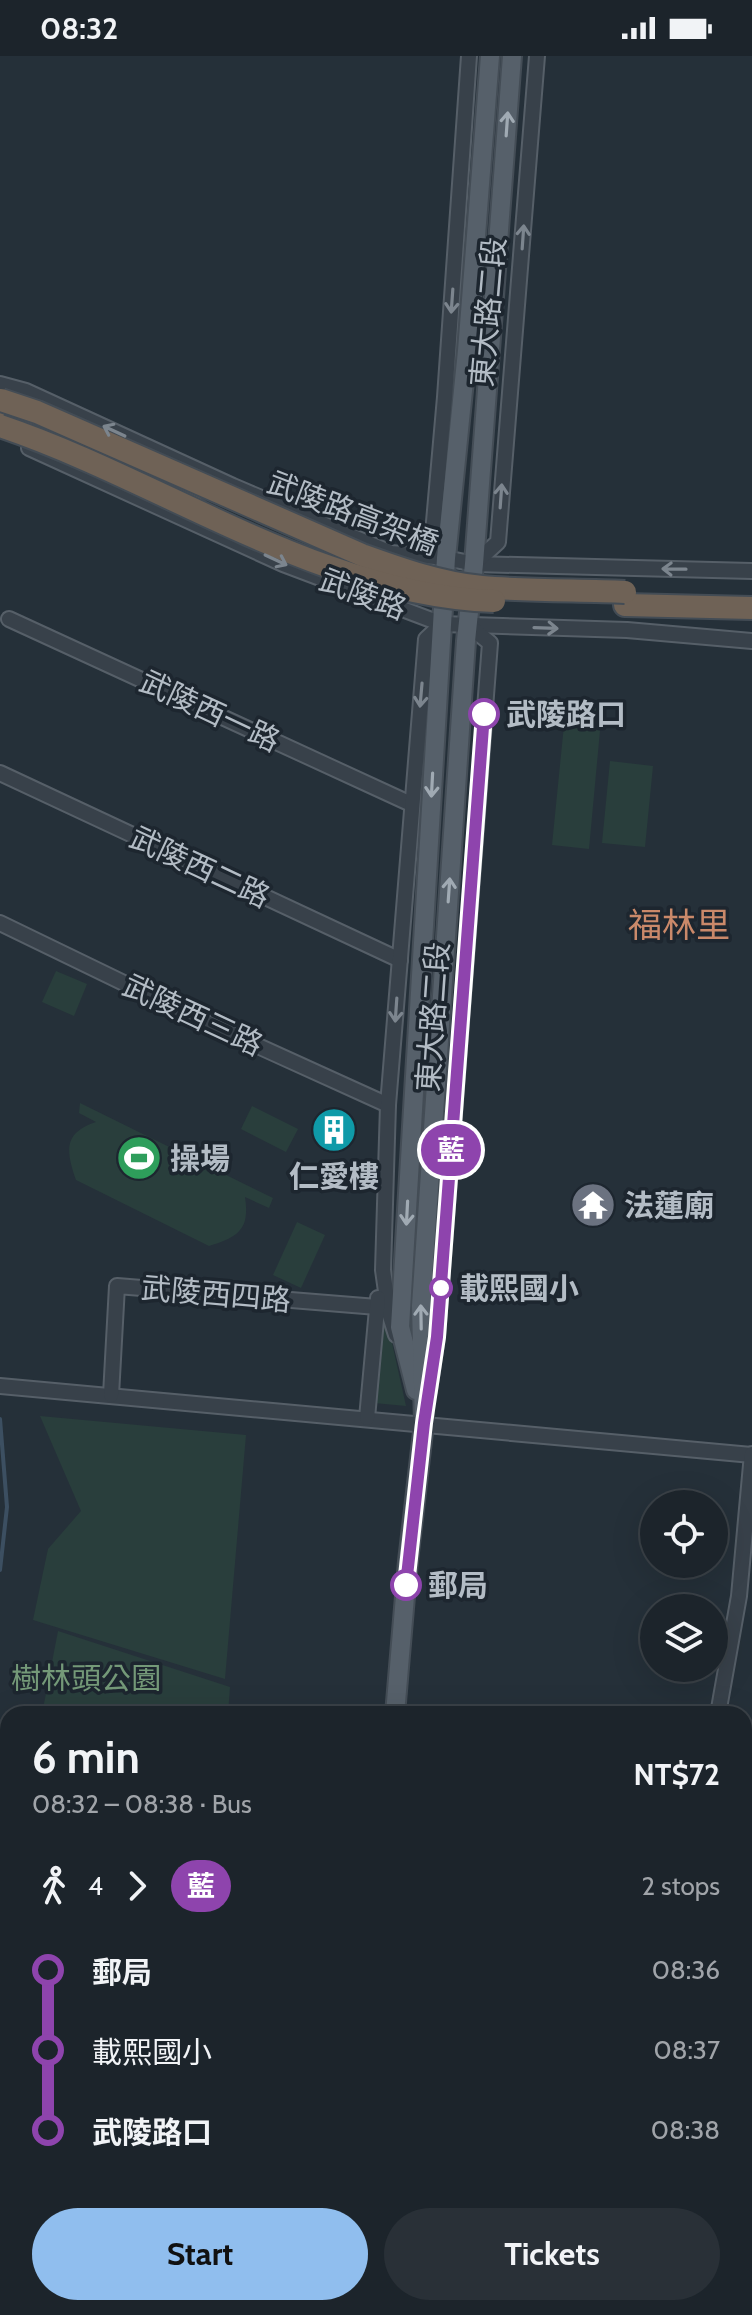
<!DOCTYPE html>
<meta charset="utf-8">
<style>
body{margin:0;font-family:Cabin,"Noto Sans TC",sans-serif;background:#293037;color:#f1f3f6;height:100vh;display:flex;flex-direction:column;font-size:30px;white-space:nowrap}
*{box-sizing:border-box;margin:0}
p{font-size:26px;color:#a0a4a9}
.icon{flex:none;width:44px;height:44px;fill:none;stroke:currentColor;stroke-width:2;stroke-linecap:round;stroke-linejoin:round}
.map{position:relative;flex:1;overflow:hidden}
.panel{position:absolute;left:0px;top:1650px;width:752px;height:610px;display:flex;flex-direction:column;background:#1c242b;border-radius:24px 24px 0 0;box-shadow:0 8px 32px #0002,0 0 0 2px #3a4147}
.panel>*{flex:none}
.badge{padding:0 16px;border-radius:26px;font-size:28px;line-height:52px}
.tools{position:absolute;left:640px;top:1434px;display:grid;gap:16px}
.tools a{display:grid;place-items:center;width:88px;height:88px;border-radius:50%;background:#1c242b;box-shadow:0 8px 32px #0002,0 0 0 2px #3a4147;font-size:40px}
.map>.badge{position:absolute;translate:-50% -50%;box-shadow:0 0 0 4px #fff}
.legs{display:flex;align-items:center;gap:12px;height:88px;padding:0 32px;font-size:26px}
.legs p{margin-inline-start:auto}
.head{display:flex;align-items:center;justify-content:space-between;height:136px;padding:0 32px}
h1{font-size:44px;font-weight:800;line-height:60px}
.button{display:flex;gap:16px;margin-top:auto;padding:16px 32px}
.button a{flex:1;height:92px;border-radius:48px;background:#90beee;color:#111;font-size:32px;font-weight:800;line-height:92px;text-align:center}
.button a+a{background:#293037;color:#f1f3f6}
ul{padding:0 32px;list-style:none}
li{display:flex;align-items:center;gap:28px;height:80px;font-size:30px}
li i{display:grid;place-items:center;width:12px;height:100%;margin:0 10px;background:currentColor}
li i::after{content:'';width:20px;height:20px;margin:-10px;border:6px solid;border-radius:50%;background:#1c242b}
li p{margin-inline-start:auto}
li:first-child i{background:linear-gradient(#0000 50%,currentColor 0)}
li:last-child i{background:linear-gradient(currentColor 50%,#0000 0)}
.status{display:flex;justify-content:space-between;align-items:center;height:56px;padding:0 40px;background:#1c242b;direction:ltr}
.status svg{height:22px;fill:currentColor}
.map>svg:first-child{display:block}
.green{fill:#293e3c}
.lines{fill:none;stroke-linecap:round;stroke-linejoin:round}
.stream{stroke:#3c4f61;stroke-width:4}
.minor-casing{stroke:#565f68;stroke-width:18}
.major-casing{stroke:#444d56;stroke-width:22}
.highway-casing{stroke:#434c55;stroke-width:26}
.minor{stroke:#38414a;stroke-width:14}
.major{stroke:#56606a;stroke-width:18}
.highway{stroke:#6f6256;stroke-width:22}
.highway-bridge-casing{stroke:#434c55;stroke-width:26;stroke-linecap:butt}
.highway-bridge{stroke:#6f6256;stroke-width:22}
.oneway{stroke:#a0aab3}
.oneway2{stroke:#7c858e}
.line-1-casing{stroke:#fff;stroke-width:18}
.line-1{stroke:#8e44ad;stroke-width:12}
.stop-1-dot{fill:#fff;stroke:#8e44ad;stroke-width:4}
.labels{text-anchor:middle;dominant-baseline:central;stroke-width:7;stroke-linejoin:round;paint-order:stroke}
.street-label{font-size:30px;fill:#b3bcc5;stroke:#1d262f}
.stop-label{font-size:30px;font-weight:bold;fill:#b3bcc5;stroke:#1d262f;text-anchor:start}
.poi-label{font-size:30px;font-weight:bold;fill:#b3bcc5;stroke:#1d262f;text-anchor:start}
.park-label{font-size:30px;fill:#749978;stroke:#1d262f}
.quarter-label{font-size:34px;fill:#ca896a;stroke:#1d262f}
</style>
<div class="status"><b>08:32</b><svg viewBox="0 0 49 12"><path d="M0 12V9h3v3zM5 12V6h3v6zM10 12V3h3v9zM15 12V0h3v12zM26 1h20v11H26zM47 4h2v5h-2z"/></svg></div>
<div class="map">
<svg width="752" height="2259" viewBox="0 0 752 2259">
<rect width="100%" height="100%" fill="#253039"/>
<!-- green -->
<g class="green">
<polygon points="573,649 602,653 589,793 552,789 564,669"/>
<polygon points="610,705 653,710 645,791 602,787"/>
<polygon points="56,915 87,928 74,960 42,946"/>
<path d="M80 1047 273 1142 269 1152 245 1141C250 1174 238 1181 209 1190L76 1124C66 1095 63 1077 96 1066L79 1057Z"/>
<polygon points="252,1050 298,1073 286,1096 241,1073"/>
<polygon points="297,1166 325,1179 301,1232 273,1219"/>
<polygon points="384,1251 406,1350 374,1347"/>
<polygon points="40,1360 246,1379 225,1623 33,1564 48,1493 81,1455"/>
<polygon points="58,1575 230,1631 228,1658 42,1658"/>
<polygon points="8,1824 8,2004 1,2003 0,1997 0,1825"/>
<polygon points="8,2014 8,2138 0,2137 0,2052"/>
</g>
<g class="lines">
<!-- stream -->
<polyline class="stream" points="0,1363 7,1451 0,1514"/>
<!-- minor casing -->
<g class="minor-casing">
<g id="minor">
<polyline points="0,328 26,335 233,430 391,497 446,502 474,508 752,515"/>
<polyline points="29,392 283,508 442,568 627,574 752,585"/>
<polyline points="446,502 433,477 445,341 469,0"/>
<polyline points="474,508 498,486 537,0"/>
<polyline points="9,563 411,748"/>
<polyline points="0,717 400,904"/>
<polyline points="0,867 194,961 388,1049"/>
<polyline points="396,1279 389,1257 383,1214 388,1049 426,583 442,568"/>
<polyline points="0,1330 752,1399"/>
<polyline points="429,1335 437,1281 490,587 468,569"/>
<polyline points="111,1339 117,1230 377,1251"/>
<polyline points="367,1362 378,1242"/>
<polyline points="718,1658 739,1540 752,1398"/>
</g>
</g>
<!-- major casing -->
<g class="major-casing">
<g id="major">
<polyline points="416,1334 400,1271 446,502 467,295 490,0"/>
<polyline points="395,1658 408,1505 424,1367 421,1250 466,585 474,508 512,0"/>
<polyline points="343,2259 344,2252"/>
</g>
</g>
<!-- highway casing -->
<g class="highway-casing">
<g id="highway">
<polyline points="0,356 73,385 172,430 195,452"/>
<polyline points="625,549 752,552"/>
</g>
</g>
<!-- minor -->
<use href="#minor" class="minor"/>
<!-- major -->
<use href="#major" class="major"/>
<!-- highway -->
<use href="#highway" class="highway"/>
<!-- highway-bridge casing -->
<g class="highway-bridge-casing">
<g id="highway-bridge">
<path d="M1 344 37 356 362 499C401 513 440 527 482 531 529 535 578 534 625 536"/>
<path d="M0 370C161 424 321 540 494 545"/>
</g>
</g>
<!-- highway-bridge -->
<use href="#highway-bridge" class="highway-bridge"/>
</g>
<!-- one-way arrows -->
<defs><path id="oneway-shaft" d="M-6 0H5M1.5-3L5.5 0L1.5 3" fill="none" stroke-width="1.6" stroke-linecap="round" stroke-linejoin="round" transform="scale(2)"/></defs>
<g class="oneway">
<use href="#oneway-shaft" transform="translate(507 68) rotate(-86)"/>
<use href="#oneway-shaft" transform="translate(432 729) rotate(93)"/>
<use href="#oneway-shaft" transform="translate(449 834) rotate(-86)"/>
<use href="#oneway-shaft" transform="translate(407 1157) rotate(93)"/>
<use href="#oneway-shaft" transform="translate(421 1261) rotate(-91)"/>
</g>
<g class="oneway2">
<use href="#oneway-shaft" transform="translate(523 181) rotate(-86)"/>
<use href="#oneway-shaft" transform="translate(452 245) rotate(94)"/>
<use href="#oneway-shaft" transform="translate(114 375) rotate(-155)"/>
<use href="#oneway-shaft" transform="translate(501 440) rotate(-86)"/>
<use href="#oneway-shaft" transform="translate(276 504) rotate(25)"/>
<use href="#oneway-shaft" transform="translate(674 513) rotate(-179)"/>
<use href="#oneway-shaft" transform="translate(546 572) rotate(2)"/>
<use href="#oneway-shaft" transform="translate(421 639) rotate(95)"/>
<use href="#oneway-shaft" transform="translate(396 954) rotate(94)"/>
</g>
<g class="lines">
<!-- line-1 casing -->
<g class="line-1-casing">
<polyline id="line-1" points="406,1529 424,1367 437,1281 484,658"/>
</g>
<!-- line-1 -->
<use href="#line-1" class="line-1"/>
</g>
<!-- icons -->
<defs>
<g id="building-disc" transform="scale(2.3)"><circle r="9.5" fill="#0f9aa8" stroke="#1d262f"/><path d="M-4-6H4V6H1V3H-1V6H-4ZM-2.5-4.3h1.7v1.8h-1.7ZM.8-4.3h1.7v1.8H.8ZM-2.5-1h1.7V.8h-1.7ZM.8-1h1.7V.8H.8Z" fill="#fff"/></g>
<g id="stadium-disc" transform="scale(2.3)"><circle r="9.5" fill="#2e9e5b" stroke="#1d262f"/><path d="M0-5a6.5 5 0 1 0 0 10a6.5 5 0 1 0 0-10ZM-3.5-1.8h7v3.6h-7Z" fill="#fff"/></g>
<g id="temple-disc" transform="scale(2.3)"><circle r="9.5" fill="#6b7280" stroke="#1d262f"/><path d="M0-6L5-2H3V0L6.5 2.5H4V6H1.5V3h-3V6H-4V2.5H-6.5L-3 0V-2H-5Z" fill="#fff"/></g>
</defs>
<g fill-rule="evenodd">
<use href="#building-disc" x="334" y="1074"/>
<use href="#stadium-disc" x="139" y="1102"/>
<use href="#temple-disc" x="593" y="1149"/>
</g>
<!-- markers -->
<g class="stop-1-dot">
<circle cx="484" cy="658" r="14"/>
<circle cx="441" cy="1232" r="10"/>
<circle cx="406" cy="1529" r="14"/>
</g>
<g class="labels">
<!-- street labels -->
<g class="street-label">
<text transform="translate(488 256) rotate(-85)">東大路二段</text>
<text transform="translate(353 457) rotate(21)">武陵路高架橋</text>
<text transform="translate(363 538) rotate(21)">武陵路</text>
<text transform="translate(210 655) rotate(25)">武陵西一路</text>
<text transform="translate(200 811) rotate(25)">武陵西二路</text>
<text transform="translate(193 959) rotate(25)">武陵西三路</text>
<text transform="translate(433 961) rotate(-86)">東大路二段</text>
<text transform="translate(216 1238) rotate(5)">武陵西四路</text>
</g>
<!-- stop labels -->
<g class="stop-label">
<text x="506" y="658">武陵路口</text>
<text x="459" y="1232">載熙國小</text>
<text x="428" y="1529">郵局</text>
</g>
<!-- poi labels -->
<g class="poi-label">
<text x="170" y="1102">操場</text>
<text x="334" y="1120" text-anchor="middle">仁愛樓</text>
<text x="624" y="1149">法蓮廟</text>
</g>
<!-- park labels -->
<g class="park-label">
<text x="86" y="1622">樹林頭公園</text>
</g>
<!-- quarter labels -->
<g class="quarter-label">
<text x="679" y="869">福林里</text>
</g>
</g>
</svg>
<div class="tools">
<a><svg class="icon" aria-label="locate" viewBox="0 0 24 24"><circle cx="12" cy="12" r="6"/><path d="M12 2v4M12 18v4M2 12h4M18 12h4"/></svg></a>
<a><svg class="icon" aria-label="layers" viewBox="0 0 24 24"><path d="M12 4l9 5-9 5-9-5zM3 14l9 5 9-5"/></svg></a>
</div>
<b class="badge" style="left:451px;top:1094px;background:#8e44ad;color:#fff">藍</b>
<section class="panel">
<div class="head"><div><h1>6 min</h1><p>08:32 – 08:38 · Bus</p></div><b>NT$72</b></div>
<div class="legs"><svg class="icon" aria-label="walk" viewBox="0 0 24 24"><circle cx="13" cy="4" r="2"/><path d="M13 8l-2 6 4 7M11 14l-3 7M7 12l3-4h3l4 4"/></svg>4<svg class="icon" aria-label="forward" viewBox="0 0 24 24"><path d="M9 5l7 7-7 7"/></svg><b class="badge" style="background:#8e44ad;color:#fff">藍</b><p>2 stops</p></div>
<ul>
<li><i style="color:#8e44ad"></i><b>郵局</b><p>08:36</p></li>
<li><i style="color:#8e44ad"></i><span>載熙國小</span><p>08:37</p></li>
<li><i style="color:#8e44ad"></i><b>武陵路口</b><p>08:38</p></li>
</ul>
<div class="button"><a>Start</a><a>Tickets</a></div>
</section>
</div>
